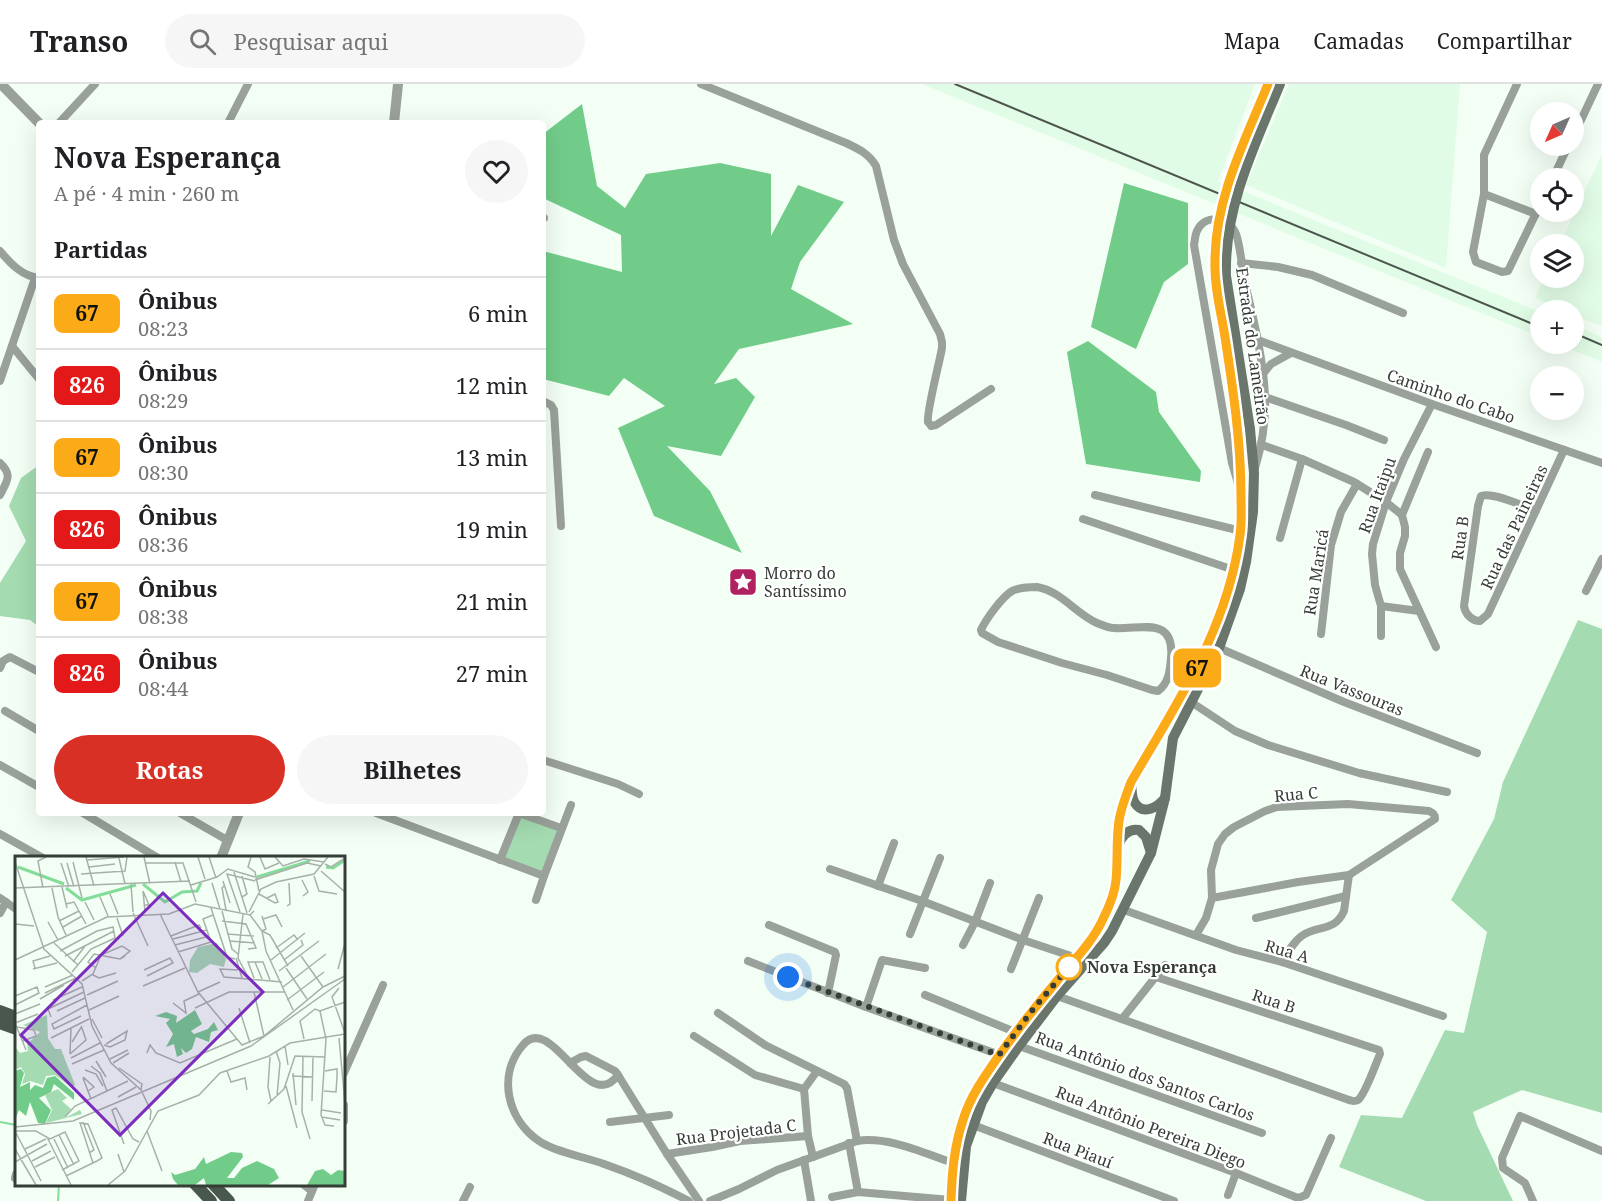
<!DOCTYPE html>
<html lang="pt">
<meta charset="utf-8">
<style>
body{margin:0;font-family:"Noto Serif",serif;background:#f6f6f6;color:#202124;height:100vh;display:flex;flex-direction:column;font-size:22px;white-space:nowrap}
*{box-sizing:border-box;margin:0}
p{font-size:20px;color:#757577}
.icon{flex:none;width:33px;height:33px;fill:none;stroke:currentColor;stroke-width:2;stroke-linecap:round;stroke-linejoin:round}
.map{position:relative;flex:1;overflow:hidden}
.details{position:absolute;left:36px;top:36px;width:510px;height:696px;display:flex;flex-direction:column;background:#fff;border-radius:6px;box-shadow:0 6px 24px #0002}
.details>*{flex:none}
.badge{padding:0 12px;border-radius:9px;font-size:21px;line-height:39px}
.needle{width:39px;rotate:225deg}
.controls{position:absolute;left:1530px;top:18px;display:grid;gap:12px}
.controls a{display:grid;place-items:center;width:54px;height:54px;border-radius:50%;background:#fff;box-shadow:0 6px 24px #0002;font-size:30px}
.you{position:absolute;width:30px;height:30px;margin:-15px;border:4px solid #fff;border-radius:50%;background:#1a73e8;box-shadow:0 0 0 9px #1a73e833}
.map>.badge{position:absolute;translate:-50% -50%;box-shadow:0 0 0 3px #fff}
h2{padding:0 18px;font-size:22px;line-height:54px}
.round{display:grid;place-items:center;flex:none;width:63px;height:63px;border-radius:32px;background:#f6f6f6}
.overview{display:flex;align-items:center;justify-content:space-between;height:102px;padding:0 18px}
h1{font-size:28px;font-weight:700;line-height:45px}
.action{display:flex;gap:12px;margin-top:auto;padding:12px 18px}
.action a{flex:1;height:69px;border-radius:36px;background:#d93025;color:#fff;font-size:24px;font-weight:700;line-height:69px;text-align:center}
.action a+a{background:#f6f6f6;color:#202124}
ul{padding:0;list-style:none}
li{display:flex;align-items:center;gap:18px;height:72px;padding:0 18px;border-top:2px solid #e0e0e0}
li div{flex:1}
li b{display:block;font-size:22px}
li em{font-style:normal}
li .badge{min-width:66px;font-weight:700;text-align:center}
header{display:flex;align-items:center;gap:36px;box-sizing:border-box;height:84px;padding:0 30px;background:#fff;border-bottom:2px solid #e0e0e0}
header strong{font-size:28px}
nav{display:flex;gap:33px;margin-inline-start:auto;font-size:21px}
.search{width:420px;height:54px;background:#f6f6f6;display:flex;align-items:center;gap:15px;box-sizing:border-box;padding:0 21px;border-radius:33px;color:#757577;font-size:22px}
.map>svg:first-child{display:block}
.built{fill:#e1fce6}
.green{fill:#a4dbb0}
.forest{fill:#72cc89}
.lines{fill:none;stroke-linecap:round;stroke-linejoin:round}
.stream{stroke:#83dd99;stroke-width:2}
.minor{stroke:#99a19a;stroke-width:8}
.tertiary{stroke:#99a19a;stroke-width:10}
.secondary{stroke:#6a766c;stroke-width:10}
.primary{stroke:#49584c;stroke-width:12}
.rail{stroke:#4d554f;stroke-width:2}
.secondary-bridge{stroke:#6a766c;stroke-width:10}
.line-casing{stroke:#fff;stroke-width:14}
.line{stroke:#fbab18;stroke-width:9}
.walk{stroke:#353d37;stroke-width:6;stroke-dasharray:0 10.8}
.stop-dot{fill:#fff;stroke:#fbab18;stroke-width:3}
.labels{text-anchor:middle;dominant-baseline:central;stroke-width:4.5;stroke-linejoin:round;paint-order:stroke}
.street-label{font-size:16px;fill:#353d37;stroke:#fff}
.poi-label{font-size:16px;fill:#353d37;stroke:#fff;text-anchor:start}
.stop-label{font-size:16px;font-weight:bold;fill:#353d37;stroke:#fff;text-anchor:start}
.inset-river{fill:none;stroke:#83dd99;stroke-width:3}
.inset-road{fill:none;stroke:#a7b1a9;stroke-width:1.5}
.view{fill:#7b2cbf;fill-opacity:0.15;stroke:#7b2cbf;stroke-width:3}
.inset-edge{fill:none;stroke:#353d37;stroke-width:3}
</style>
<header>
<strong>Transo</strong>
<div class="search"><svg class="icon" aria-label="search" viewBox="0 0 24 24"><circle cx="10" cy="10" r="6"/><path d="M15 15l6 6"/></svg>Pesquisar aqui</div>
<nav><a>Mapa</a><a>Camadas</a><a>Compartilhar</a></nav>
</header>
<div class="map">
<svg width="1602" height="1117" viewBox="0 0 1602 1117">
<rect width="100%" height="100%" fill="#f3fff5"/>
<!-- built -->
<g class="built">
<polygon points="922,0 1255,0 1218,97 1540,228 1540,253"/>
<polygon points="1289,0 1460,0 1446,184 1246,101"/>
<polygon points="1602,70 1602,242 1574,231 1574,226 1564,226 1535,214 1544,194 1574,194 1574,160 1560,160"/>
<polygon points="1574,241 1602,253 1602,278 1557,260 1574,260"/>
</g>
<!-- green -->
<g class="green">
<polygon points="39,381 39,543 30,536 0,532 0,499 26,457 9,422 21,394"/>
<polygon points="1578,536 1602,545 1602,1029 1522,1006 1473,1028 1477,1041 1513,1117 1426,1117 1339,1083 1361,1031 1402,1034 1445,946 1464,949 1487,848 1451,816 1494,735 1503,698"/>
<polygon points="519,729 561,744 544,792 500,776"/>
</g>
<!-- forest -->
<g class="forest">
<polygon points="582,20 597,102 625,124 646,90 720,79 771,90 771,152 798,101 844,118 800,178 791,205 853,240 739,265 714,300 736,294 755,313 721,372 667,362 710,407 742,469 654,432 618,344 665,322 624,294 609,312 543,295 543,167 622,188 621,151 543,114 543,50"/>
<polygon points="1124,99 1188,119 1188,180 1164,198 1136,265 1091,243"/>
<polygon points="1088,257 1156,308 1159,328 1201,387 1200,398 1086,380 1067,268"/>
</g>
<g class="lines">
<!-- stream -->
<g class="stream">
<polyline points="0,1038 16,1041"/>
<polyline points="58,1117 59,1100"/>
</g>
<!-- minor -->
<g class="minor">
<path d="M701 0 846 59C859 65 869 70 876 82L894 156 903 180 940 250 942 258V264C940 276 926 330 928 338 929 339 930 340 931 342L936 341 991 305"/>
<polyline points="1517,0 1484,71 1484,110 1473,168 1476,178 1502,188 1508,187 1540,121"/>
<polyline points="59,39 95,0"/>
<polyline points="228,39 248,0"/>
<polyline points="1574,51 1598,0"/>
<polyline points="1553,94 1568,62"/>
<polyline points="1484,110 1536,130"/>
<polyline points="543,134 544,134"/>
<path d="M0 167C11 180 22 192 39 194"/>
<polyline points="1241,179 1278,183 1312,191 1403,229"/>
<polyline points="1258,256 1432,320 1602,379"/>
<polyline points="12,262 39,295"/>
<polyline points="1262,291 1271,280 1291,269"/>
<polyline points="0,297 35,194"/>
<polyline points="1265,313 1346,341 1384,356"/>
<polyline points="543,317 551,321 554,326 561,442"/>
<polyline points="1262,361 1302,375 1354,398 1386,418 1402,431 1405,443 1405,452 1400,469 1400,485 1436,563"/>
<path d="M0 379C13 391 7 397 0 411"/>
<path d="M1239 403 1232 379 1194 161C1195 156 1195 151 1197 147 1205 129 1229 133 1236 150 1240 160 1242 182 1244 195 1253 233 1263 272 1265 312 1266 336 1262 361 1255 384"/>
<polyline points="1095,411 1241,447"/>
<path d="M1536 427C1523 422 1494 408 1481 412L1478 422 1464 522C1465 530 1472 537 1480 537L1488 530 1558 379 1564 366"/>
<polyline points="1402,431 1428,368"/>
<polyline points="1083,435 1234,486"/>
<polyline points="1280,454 1302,375"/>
<path d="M1037 503C1061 507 1075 529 1097 539 1102 541 1108 544 1114 544 1140 546 1175 531 1171 574 1170 586 1169 599 1158 607L1152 606 1107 591 1062 579 998 558 982 549 981 546C986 535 1002 513 1012 507 1020 503 1029 503 1037 503Z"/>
<polyline points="1586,507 1602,475"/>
<polyline points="1381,522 1419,527"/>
<polyline points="1321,550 1331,461 1341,428 1357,400"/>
<polyline points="1381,552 1381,522 1375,501 1372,470 1373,460 1386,418 1404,375 1432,320"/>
<polyline points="1219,564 1344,618 1477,669"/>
<polyline points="0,584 3,577 10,573 39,588"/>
<polyline points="1170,586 1191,595"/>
<polyline points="1191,618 1235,647 1268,661 1359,689 1447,708"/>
<polyline points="5,627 39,647"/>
<polyline points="543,676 618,700 639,710"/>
<polyline points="0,681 39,703"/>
<polyline points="83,729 158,774"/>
<polyline points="180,729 227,756"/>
<polyline points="376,729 544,792"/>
<polyline points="0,750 43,774"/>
<polyline points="500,776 519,729 561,744"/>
<polyline points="830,785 922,817 1023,856 1077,874"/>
<polyline points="878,802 894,759"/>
<polyline points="0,814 16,825"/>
<polyline points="536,816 544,792 571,721"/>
<polyline points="1124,826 1236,866 1282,878 1443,932"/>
<polyline points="0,829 6,818"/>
<polyline points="1256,834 1346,812"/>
<polyline points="769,841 835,868 836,871 828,909"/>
<polyline points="910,850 940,774"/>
<path d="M1196 851 1206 834 1212 814 1298 798 1349 791 1432 737 1435 735C1435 730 1433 729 1429 727L1348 720 1277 723 1265 727 1234 743 1225 750 1218 760 1211 786 1212 814"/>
<polyline points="963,861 975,838 990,799"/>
<polyline points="748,877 866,923 1000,971"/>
<path d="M1282 878C1288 868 1294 857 1303 851 1318 841 1335 848 1344 827L1349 791"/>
<polyline points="1011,885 1039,814"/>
<polyline points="925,911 1015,948"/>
<path d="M1057 912 1349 1016C1353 1017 1354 1018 1358 1016 1365 1011 1376 979 1380 970L1379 966 1156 893"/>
<polyline points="866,923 882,876 925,884"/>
<polyline points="718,929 765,961 844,1000 847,1004 857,1057"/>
<polyline points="1122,935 1165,881"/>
<polyline points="694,952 755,991 804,1005"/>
<polyline points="1019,962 1262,1049"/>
<path d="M570 979 581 973 586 972 615 987 618 991C588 1033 552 927 523 961 497 991 507 1035 539 1057 555 1068 585 1073 604 1080 633 1090 662 1103 689 1117"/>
<polyline points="344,989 383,901"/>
<polyline points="618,991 667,1070 699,1117"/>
<polyline points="993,999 1236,1089 1298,1114 1306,1111 1331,1054"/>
<polyline points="344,1021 344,1037"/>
<polyline points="610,1038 669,1031"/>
<polyline points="973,1041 1174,1117"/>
<polyline points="849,1059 858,1108"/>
<polyline points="667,1070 712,1063 740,1057 808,1052"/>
<polyline points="813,1073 808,1052 804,1005 817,987"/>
<polyline points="804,1076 811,1117"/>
<polyline points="15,1094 16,1090"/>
<polyline points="303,1100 312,1107"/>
<polyline points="1228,1111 1236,1089"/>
<polyline points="832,1113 858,1108 951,1116"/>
<polyline points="308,1117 315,1100"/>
<polyline points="463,1117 470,1103"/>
<path d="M710 1117 739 1105 777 1086 857 1057C888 1052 923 1069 953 1079"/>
<polyline points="1533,1117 1525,1099 1503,1084 1502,1074 1520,1032 1602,1067"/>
</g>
<!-- tertiary -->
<g class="tertiary">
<polyline points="1,0 39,39"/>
<polyline points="394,39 398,0"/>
<polyline points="221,774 239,729"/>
</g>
<!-- secondary -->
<g class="secondary">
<path d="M1131 699C1132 705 1131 714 1135 719 1143 732 1158 723 1165 714"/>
<path d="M1118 761C1122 752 1128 744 1139 746L1146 753 1151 769"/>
<path d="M951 1117C952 1089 954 1063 963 1036 970 1013 984 993 998 973 1017 946 1036 922 1057 897 1073 877 1092 859 1103 835 1109 824 1114 813 1116 801 1119 780 1116 758 1119 737 1121 724 1126 711 1131 698 1175 622 1234 537 1241 448 1243 414 1241 380 1238 347"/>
<polyline points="961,1117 966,1062 982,1018 993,999 1019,962 1057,912 1104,859 1112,847 1151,769 1165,714 1173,654 1219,564 1240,505 1246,478 1253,428 1254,389 1250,345"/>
</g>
<!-- primary -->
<g class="primary">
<polyline points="0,927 16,933"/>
<polyline points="0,939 16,945"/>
<polyline points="195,1100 211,1117"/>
<polyline points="213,1100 229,1117"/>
</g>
<!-- rail -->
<g class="rail">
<polyline points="955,0 1540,243"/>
<polyline points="1574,249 1602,261"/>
</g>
<!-- secondary-bridge -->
<g class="secondary-bridge">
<path d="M1250 345 1226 192C1224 123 1254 63 1280 0"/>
<polyline points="1238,347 1225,252 1218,213 1214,179 1216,161 1220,126 1236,78 1268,0"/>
</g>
</g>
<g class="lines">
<!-- line casing -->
<g class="line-casing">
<path id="line" d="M951 1117C952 1089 954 1063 963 1036 970 1013 984 993 998 973 1017 946 1036 922 1057 897 1073 877 1092 859 1103 835 1109 823 1115 810 1116 796 1118 777 1116 757 1119 737 1121 724 1126 711 1131 698 1177 619 1228 544 1240 451 1242 438 1241 424 1241 411 1241 358 1233 305 1225 253 1221 228 1214 202 1215 177 1215 114 1245 57 1268 0"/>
</g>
<!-- line -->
<use href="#line" class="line"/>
<!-- walk -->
<polyline class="walk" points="788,893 999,971 1034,924 1069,883"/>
</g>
<!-- icons -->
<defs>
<g id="sight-square" transform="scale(1.5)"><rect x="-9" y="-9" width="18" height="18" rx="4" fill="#af225f" stroke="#fff"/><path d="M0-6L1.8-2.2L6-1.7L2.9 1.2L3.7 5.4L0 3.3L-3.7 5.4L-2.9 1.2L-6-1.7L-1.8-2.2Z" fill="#fff"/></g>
</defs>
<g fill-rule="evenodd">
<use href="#sight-square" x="743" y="498"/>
</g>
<!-- markers -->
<circle class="stop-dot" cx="1069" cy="883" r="12"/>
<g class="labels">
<!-- street labels -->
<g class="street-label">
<text transform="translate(1253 262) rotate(82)">Estrada do Lameirão</text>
<text transform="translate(1451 312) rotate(19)">Caminho do Cabo</text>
<text transform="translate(1377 411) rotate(-70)">Rua Itaipu</text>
<text transform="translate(1514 443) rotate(-65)">Rua das Paineiras</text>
<text transform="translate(1460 454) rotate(-82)">Rua B</text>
<text transform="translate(1316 488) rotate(-81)">Rua Maricá</text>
<text transform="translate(1352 606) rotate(22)">Rua Vassouras</text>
<text transform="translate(1296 710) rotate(-5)">Rua C</text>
<text transform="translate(1287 867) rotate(16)">Rua A</text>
<text transform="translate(1274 917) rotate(18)">Rua B</text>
<text transform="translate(1145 992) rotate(20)">Rua Antônio dos Santos Carlos</text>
<text transform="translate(1151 1043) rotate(21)">Rua Antônio Pereira Diego</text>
<text transform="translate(736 1048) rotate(-7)">Rua Projetada C</text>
<text transform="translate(1078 1066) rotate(21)">Rua Piauí</text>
</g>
<!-- poi labels -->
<g class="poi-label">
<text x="764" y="489">Morro do<tspan x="764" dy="18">Santíssimo</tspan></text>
</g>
<!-- stop labels -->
<g class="stop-label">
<text x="1087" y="883">Nova Esperança</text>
</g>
</g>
<!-- overview -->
<g transform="translate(15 772)">
<rect width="330" height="330" fill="#f3fff5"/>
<path d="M202 87 211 103 209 111 195 108 182 117 174 116 175 104 183 91ZM32 159 33 182 40 193H46L60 229 56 231 40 219 31 220 28 229 15 225 7 228 10 218 6 211 0 214V191L5 197 13 195 12 188 25 176 8 169ZM43 233 52 242 47 245 56 253 50 262 65 254 67 258 31 267 37 254 30 239Z" fill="#a4dbb0"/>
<path d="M180 154 187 168 176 175 179 178 193 173 199 166 203 174 196 176 194 186 181 181 177 193 171 197 166 192 168 198 162 201 159 188 151 191 158 178 151 167 155 163 140 160 151 156 162 160 161 167ZM6 213 9 217 5 231 15 226V234L20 229 28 232 32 222 40 220 59 237V244L39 228 36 236 24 242 36 254 30 268 23 267 15 246 11 260 4 254 0 264V215ZM216 296 227 297 228 301 212 322H219L227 312 242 305 259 313 264 322 253 329H191L189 322 180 329H163L158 323 156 316 160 319 180 313 189 301 191 308ZM308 313 316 319 323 314 330 315V329H292L300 315Z" fill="#72cc89"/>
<path class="inset-river" d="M3 11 49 28M311 11 318 12 330 4M242 21 295 5M128 28 150 46 167 36 182 35 186 27M51 32 67 44 121 29"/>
<path class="inset-road" d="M71 1 79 30M129 1 135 28M183 1 190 23M194 1 201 22M236 1 233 11 240 16 244 35M245 1 250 13 264 7M260 1 268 10 289 3 309 6M104 2 110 28M72 4 109 1M0 6 29 93 67 128 77 170 96 207 126 234 136 255 135 264M58 6 67 42M160 6 166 26M46 7 54 31M52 7 59 31M130 7H168L181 46M310 8 316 11 330 2M74 11 100 8M306 15 330 36M219 16 232 57M66 18 110 15 112 1M227 20 232 38 227 41M299 20 304 35 322 38M240 24 292 7 306 10M287 24 293 36 288 40M208 25 215 47M197 27 205 53M116 28 118 56M176 29 202 21 213 13 240 21M210 29 207 32 211 54M47 31 52 52M0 32 175 25M28 32 23 5 31 1M37 32 43 61 51 79M128 35 134 49H129M128 35 130 56M95 38 103 58M244 38 260 47 263 46 260 38 252 42M85 41 93 60M70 46 79 64M51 48 59 46 71 68M272 50 275 48 274 27M196 52 212 101 220 103M207 55 217 93 223 98M225 56 212 18 240 25M234 56 246 33 261 26 299 18 313 1M118 57 133 90M145 58 183 136 227 189 249 180 308 131 330 120M228 58 223 102 233 121M235 59 247 75 251 95 278 154M102 62 108 80M248 63 261 59 267 71M44 65 64 55M207 65 231 68 241 92 233 93M33 66 43 84M0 68 19 70M48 71 67 60M247 75 255 79 273 110M247 75 251 73 247 60M212 78 239 80M156 80 184 69 186 72M158 83 192 74M215 85 240 87M39 87 63 109M160 89 191 81M261 92 279 79 283 84M45 95 82 75 98 71 100 82 76 93 57 116M163 96 196 86 188 63 198 59M50 100 99 75M286 100 308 131M221 102 227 122M0 104 92 61 154 58 180 48 235 59 239 55M256 104 290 77M269 104 288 89 286 84M58 106 70 90M240 106 247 123M20 112 18 105 35 100M81 112 73 106 79 98 105 103M271 112 292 143M18 113 42 107M323 113 330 87M129 114 155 102 158 107 132 120M223 114 205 113 209 121 267 126M264 115 304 85M78 119 84 122 101 117M239 122 233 106H248L255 124M67 125 78 118 86 99 107 90 115 95 105 103 110 100M128 130 170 112M30 131 58 119M268 131 311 98M324 132 317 141 330 177M183 136 205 126M239 136 249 180M30 137 61 122M72 139 103 125M0 140 22 131 24 137 0 149M25 143 49 129M38 144 67 131M272 144 309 116M158 147 171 157 169 145 184 138M180 152 214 136H270M224 152 235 187M74 154 104 140M42 155 70 142M305 155 311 183 306 259 310 269 319 270M0 158 25 148M66 160 39 173 37 168 72 149M36 161 33 153 69 136M77 163 87 182M0 167 11 194M0 167 23 158M2 171 19 174 21 180 8 185M36 182 74 163M324 182 330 247M289 183 285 165 300 153 305 155 330 146M57 186 67 170M89 189 95 191 110 184 112 175 91 188M270 190 273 209M261 195 265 207 262 240M132 197 135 189 141 197 165 207 222 183M55 198 71 184 67 172M55 198 56 172M288 200 287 256 295 283M255 201 253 231 256 245M56 202 85 187M95 203 113 194M81 205 91 221M98 207 114 197M57 208 89 194M76 210 85 217 92 235M104 212 127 228 126 233M70 214 81 218 88 230M212 215 216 226 230 222 232 234M278 217 281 249M277 220 298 221M68 221 79 231 73 235M68 222 76 243M271 230 282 272M309 235 321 236 322 221V213L310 215M103 241 121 231M297 245 298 200M253 248 269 233 280 200 310 201M307 254 326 257M50 261 60 250 113 225M307 261 325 264M68 266 79 294 74 297M0 271 58 265 236 190 330 123M0 275H21L35 283 50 276 64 305 47 314M132 275 147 315M1 277 26 325M44 279 59 309M32 281 56 329M39 283 53 312M109 288 97 254 101 252 118 283 124 286M0 293 21 329M10 293 31 283M103 298 109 316M17 305 36 295M0 306 32 288M20 311 40 301M51 320 82 305 87 302 73 268 65 267 78 307M93 329 110 315 143 255 184 239 205 217 254 200 275 187 330 178"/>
<path class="view" d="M148 37 248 136 105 279 6 179Z"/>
<rect width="330" height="330" class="inset-edge"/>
</g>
</svg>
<div class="controls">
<a><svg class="needle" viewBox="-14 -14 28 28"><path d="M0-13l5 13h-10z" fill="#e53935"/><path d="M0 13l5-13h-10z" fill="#757577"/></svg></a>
<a><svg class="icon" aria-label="locate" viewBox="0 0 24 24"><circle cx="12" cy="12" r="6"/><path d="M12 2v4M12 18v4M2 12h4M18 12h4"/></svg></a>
<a><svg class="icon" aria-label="layers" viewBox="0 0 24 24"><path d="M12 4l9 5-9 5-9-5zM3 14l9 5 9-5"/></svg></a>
<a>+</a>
<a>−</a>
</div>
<div class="you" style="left:788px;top:893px"></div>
<b class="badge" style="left:1197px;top:584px;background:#fbab18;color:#111">67</b>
<section class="details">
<div class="overview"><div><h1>Nova Esperança</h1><p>A pé · 4 min · 260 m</p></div><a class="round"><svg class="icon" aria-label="heart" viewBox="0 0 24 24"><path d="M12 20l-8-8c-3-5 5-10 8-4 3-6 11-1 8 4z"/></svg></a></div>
<h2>Partidas</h2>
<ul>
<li><span class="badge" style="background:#fbab18;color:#111">67</span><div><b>Ônibus</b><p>08:23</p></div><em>6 min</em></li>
<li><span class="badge" style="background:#e31919;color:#fff">826</span><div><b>Ônibus</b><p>08:29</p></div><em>12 min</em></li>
<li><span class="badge" style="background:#fbab18;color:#111">67</span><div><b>Ônibus</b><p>08:30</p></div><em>13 min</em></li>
<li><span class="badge" style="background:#e31919;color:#fff">826</span><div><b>Ônibus</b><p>08:36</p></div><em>19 min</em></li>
<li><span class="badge" style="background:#fbab18;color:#111">67</span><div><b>Ônibus</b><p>08:38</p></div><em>21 min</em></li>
<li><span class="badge" style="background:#e31919;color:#fff">826</span><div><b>Ônibus</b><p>08:44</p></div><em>27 min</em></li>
</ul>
<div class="action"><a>Rotas</a><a>Bilhetes</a></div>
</section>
</div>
